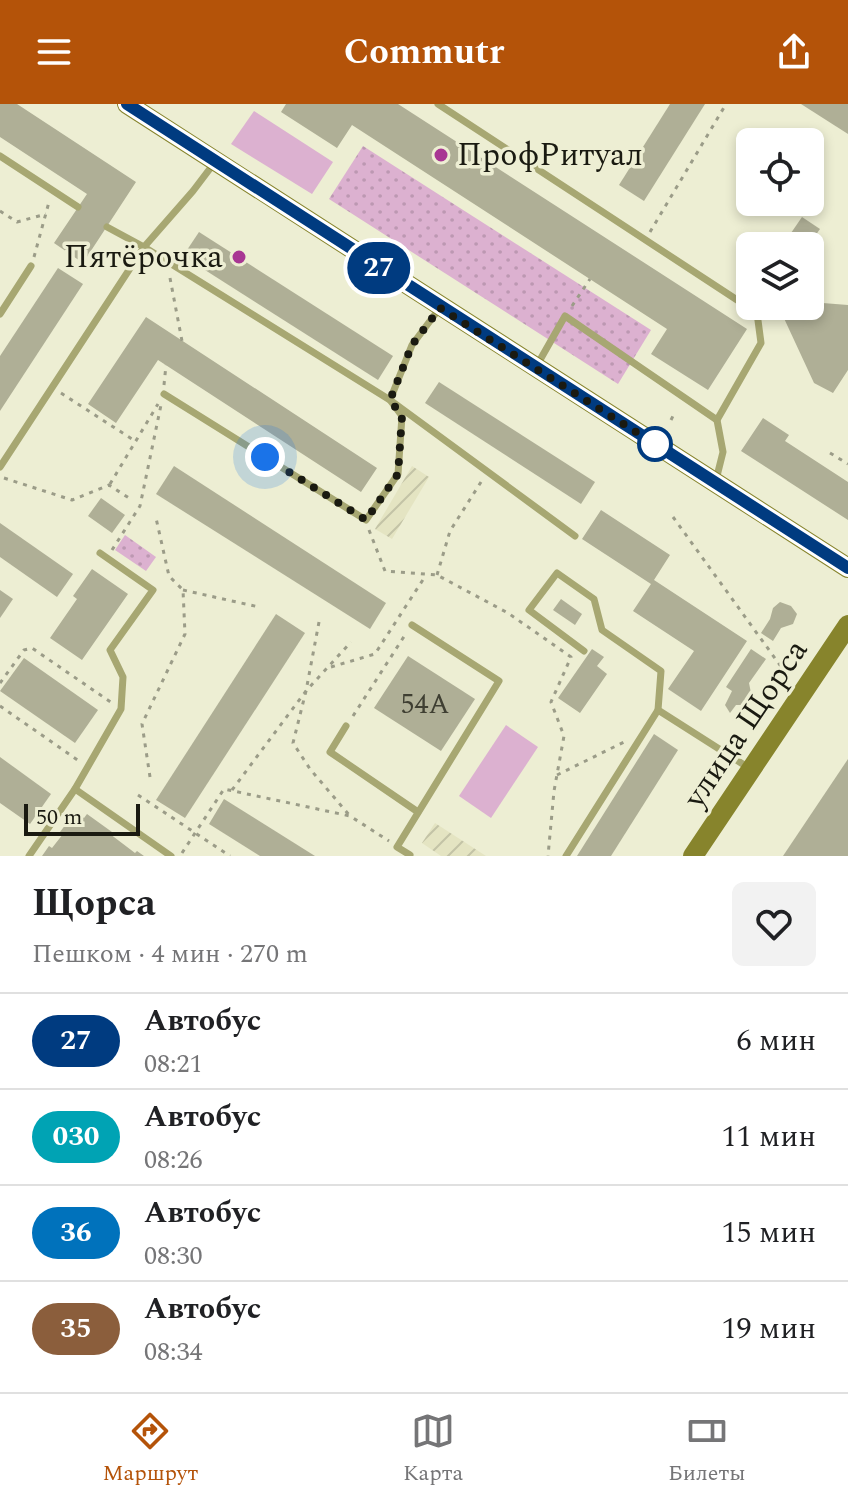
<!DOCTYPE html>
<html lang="ru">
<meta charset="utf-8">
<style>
body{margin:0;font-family:Spectral,serif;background:#f2f2f2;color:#202124;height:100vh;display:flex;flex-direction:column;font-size:30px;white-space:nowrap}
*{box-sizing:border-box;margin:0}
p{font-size:26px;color:#757577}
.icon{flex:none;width:44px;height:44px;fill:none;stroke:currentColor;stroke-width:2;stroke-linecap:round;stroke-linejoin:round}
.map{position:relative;height:752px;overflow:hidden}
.side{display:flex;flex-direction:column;background:#fff;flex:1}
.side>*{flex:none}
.badge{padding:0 16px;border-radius:26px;font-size:28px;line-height:52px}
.tools{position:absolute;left:736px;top:24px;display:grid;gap:16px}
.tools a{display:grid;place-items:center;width:88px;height:88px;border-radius:12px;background:#fff;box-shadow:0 4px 12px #0003;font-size:40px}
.scale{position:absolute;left:24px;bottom:20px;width:116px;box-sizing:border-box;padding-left:8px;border:4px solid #1a1a11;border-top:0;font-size:22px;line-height:28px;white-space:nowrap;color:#1a1a11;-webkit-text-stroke:6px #edeed3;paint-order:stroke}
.you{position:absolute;width:40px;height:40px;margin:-20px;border:6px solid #fff;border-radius:50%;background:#1a73e8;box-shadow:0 0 0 12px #1a73e833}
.map>.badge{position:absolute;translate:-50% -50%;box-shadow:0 0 0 4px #fff}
.round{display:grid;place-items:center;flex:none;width:84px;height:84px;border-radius:12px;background:#f2f2f2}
.headline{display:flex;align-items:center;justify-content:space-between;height:136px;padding:0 32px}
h1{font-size:38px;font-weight:700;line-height:60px}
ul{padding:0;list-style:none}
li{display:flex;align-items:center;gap:24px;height:96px;padding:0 32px;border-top:2px solid #e0e0e0}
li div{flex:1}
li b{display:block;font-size:30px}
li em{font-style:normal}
li .badge{min-width:88px;font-weight:700;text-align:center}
header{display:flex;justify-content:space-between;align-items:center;height:104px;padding:0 32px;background:#b45309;color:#fff;font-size:36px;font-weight:700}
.tab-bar{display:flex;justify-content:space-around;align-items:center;height:112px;border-top:2px solid #e0e0e0;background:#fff;font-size:22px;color:#757577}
.tab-bar a{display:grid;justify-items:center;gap:4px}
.tab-bar .current{color:#b45309}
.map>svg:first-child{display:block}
.industrial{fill:url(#industrial-furrows)}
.grass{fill:#dcb1d0}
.park{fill:url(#park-dots)}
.building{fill:#afaf96}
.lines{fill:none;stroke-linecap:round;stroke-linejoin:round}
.path{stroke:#9b9c88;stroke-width:3;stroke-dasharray:4 6;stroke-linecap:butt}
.lane{stroke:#a7a772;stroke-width:7}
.secondary{stroke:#87842c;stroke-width:20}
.line-casing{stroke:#fff;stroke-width:18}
.line{stroke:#003b80;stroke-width:12}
.walk{stroke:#1a1a11;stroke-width:8;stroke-dasharray:0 14.4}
.poi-dot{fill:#a83793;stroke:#edeed3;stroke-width:3}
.stop-dot{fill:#fff;stroke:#003b80;stroke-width:4}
.labels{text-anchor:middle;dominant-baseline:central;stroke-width:7;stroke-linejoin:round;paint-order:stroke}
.number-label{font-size:28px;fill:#3f3f32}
.poi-label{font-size:32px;fill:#1a1a11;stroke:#edeed3;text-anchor:start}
.street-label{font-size:32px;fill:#1a1a11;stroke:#edeed3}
</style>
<header><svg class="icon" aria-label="menu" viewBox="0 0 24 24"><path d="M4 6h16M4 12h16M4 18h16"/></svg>Commutr<svg class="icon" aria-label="share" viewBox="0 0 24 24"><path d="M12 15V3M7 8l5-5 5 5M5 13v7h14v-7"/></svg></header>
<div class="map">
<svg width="848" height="752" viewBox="0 0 848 752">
<defs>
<pattern id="industrial-furrows" width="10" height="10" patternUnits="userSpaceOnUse" patternTransform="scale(2)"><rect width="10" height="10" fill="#e4e4c2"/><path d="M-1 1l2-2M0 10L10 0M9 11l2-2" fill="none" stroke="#c3c3a6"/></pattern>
<pattern id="park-dots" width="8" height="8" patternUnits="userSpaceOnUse" patternTransform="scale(2)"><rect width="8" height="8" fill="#dcb1d0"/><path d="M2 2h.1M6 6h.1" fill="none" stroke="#bc98b2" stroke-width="1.8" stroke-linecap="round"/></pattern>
</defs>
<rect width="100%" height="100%" fill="#edeed3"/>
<!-- industrial -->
<g class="industrial">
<polygon points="412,362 429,373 392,435 375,425"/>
<polygon points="435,719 486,752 441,752 422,739"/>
</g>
<!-- grass -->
<g class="grass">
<polygon points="254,7 333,58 312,90 231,40"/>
<polygon points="506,621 538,643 491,714 459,692"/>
</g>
<!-- park -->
<g class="park">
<polygon points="363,42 651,226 618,280 329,95"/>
<polygon points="125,431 156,453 146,467 115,446"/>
</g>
<!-- building -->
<g class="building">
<polygon points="0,0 17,0 136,78 83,159 54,139 87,90 0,33"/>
<polygon points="286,0 398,0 747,225 708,286 651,250 667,225 352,21 337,44 281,8"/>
<polygon points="670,0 705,0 644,97 619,81"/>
<polygon points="801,0 848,0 848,30"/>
<polygon points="802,113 820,125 808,142 782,142"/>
<polygon points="199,128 393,252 378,276 183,152"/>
<polygon points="58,164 83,180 0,307 0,252"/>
<polygon points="810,198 848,201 848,266 833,289 814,279 782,210 793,202 810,202"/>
<polygon points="146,213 377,364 361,388 158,256 116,319 88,300"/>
<polygon points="439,278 595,378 581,400 425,299"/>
<polygon points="763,314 789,331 785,337 848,378 848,416 741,347"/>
<polygon points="174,362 386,499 370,525 156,390"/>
<polygon points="101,394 125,411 112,429 88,412"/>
<polygon points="601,406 670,451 654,476 747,537 701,607 668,585 694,547 633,507 651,480 582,435"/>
<polygon points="0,419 73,470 57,493 0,453"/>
<polygon points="92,465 128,490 82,556 50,534 77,495 73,492"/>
<polygon points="0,486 13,495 0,514"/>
<polygon points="561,495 582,510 575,521 553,506"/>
<polygon points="780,498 791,502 797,510 793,520 781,524 773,537 761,529 770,515 773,504"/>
<polygon points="276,510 305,529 185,714 156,696"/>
<polygon points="592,545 604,553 597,562 607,570 580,609 558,594"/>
<polygon points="751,545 766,555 749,579 752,594 746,601 736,601 730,609 725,601 732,587 726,583"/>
<polygon points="408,552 475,595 441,647 374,604"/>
<polygon points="24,554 98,606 75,639 0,587"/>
<polygon points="654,630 678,646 611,752 577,752"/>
<polygon points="0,653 51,690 30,720 0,699"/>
<polygon points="848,655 848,752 783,752"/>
<polygon points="224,695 315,752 260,752 209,720"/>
<polygon points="75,708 84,714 87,710 112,728 110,730 135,749 137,747 144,752 42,752 49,742 52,744 63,730 60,728"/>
</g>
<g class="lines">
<!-- path -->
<g class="path">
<polyline points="0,107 17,118 46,110"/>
<polyline points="650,128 726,0"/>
<polyline points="34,153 49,98"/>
<polyline points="170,174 182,237"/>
<polyline points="572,202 590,175"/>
<polyline points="164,281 166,261"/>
<polyline points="61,289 135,337"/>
<polyline points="671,316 674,310"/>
<polyline points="830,349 848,360"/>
<polyline points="4,374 72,396 109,381 129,394"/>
<polyline points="110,380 158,300"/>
<polyline points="673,413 782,564"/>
<polyline points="369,426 385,467 437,471 508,509 571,553 551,598 564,632 554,687 548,752"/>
<polyline points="112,446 140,402 161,301"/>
<polyline points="437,471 450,427 481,378"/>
<polyline points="183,486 259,503"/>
<polyline points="319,518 306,587 293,639 310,665 350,712"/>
<polyline points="331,563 375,550 426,471"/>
<polyline points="0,579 24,546 32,544 112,599"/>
<polyline points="0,602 79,657"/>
<polyline points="353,612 405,531"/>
<polyline points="557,671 624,638"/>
<polyline points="150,673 142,620 185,530 183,486 169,472 156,414"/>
<polyline points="232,686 306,587 351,538"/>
<polyline points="138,691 230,752"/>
<polyline points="182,749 224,685 350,712 389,737"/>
</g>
<!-- lane -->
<g class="lane">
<polyline points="438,0 757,209 761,239 717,316 723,348 716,376"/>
<polyline points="0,52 78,103"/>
<polyline points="107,123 144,143 390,296 402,312 398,370 366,416 164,290"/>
<polyline points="439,205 412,241 390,296 575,432"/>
<polyline points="0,210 31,162"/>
<polyline points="536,263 565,212 717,316"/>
<polyline points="0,363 144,143 193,87 215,58"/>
<polyline points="584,547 529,506 557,469 594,495 602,526 661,567 658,606 749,664"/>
<polyline points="346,622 330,648 418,708"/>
<polyline points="75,685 171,752"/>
<polyline points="410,751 397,743 499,577 412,521"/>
<polyline points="29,752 75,685 121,605 123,573 110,546 153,486 100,449"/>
<polyline points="566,752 658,606"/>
</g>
<!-- secondary -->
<g class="secondary">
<polyline points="127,0 848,464"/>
<polyline points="693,752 848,521"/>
</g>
</g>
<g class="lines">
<!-- line casing -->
<g class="line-casing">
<polyline id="line" points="127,0 848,464"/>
</g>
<!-- line -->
<use href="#line" class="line"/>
<!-- walk -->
<polyline class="walk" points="265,353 366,416 398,370 402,312 390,296 412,241 440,204 655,340"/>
</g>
<!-- markers -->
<g class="poi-dot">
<circle cx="441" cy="51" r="8"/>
<circle cx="239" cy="153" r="8"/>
</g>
<circle class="stop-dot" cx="655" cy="340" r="16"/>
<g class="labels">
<!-- number labels -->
<g class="number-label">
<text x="425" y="600">54А</text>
</g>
<!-- poi labels -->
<g class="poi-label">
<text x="457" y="51">ПрофРитуал</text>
<text x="223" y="153" text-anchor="end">Пятёрочка</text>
</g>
<!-- street labels -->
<g class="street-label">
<text transform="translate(746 620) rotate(-56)">улица Щорса</text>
</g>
</g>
</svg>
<div class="tools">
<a><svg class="icon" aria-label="locate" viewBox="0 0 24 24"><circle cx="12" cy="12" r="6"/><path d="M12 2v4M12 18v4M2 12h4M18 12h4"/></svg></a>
<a><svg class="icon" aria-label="layers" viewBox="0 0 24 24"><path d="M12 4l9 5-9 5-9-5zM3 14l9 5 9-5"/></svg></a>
</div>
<div class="scale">50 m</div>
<div class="you" style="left:265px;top:353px"></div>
<b class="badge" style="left:379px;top:164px;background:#003b80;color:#fff">27</b>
</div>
<section class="side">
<div class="headline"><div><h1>Щорса</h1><p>Пешком · 4 мин · 270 m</p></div><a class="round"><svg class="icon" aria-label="heart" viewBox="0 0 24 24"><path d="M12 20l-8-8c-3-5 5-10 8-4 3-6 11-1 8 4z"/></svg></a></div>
<ul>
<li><span class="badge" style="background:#003b80;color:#fff">27</span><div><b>Автобус</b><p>08:21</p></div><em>6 мин</em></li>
<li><span class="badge" style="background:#00a3b4;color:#fff">030</span><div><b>Автобус</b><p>08:26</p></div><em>11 мин</em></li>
<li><span class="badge" style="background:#0072bc;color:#fff">36</span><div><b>Автобус</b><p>08:30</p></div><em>15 мин</em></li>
<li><span class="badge" style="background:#8b5e3c;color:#fff">35</span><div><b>Автобус</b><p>08:34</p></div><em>19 мин</em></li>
</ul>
</section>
<nav class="tab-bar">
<a class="current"><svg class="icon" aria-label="directions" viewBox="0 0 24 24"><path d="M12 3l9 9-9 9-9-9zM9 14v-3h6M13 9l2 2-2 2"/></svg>Маршрут</a>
<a><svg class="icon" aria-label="map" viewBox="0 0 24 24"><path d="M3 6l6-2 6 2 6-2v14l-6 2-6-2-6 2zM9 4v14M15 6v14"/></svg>Карта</a>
<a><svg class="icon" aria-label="tickets" viewBox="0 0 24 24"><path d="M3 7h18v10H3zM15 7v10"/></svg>Билеты</a>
</nav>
